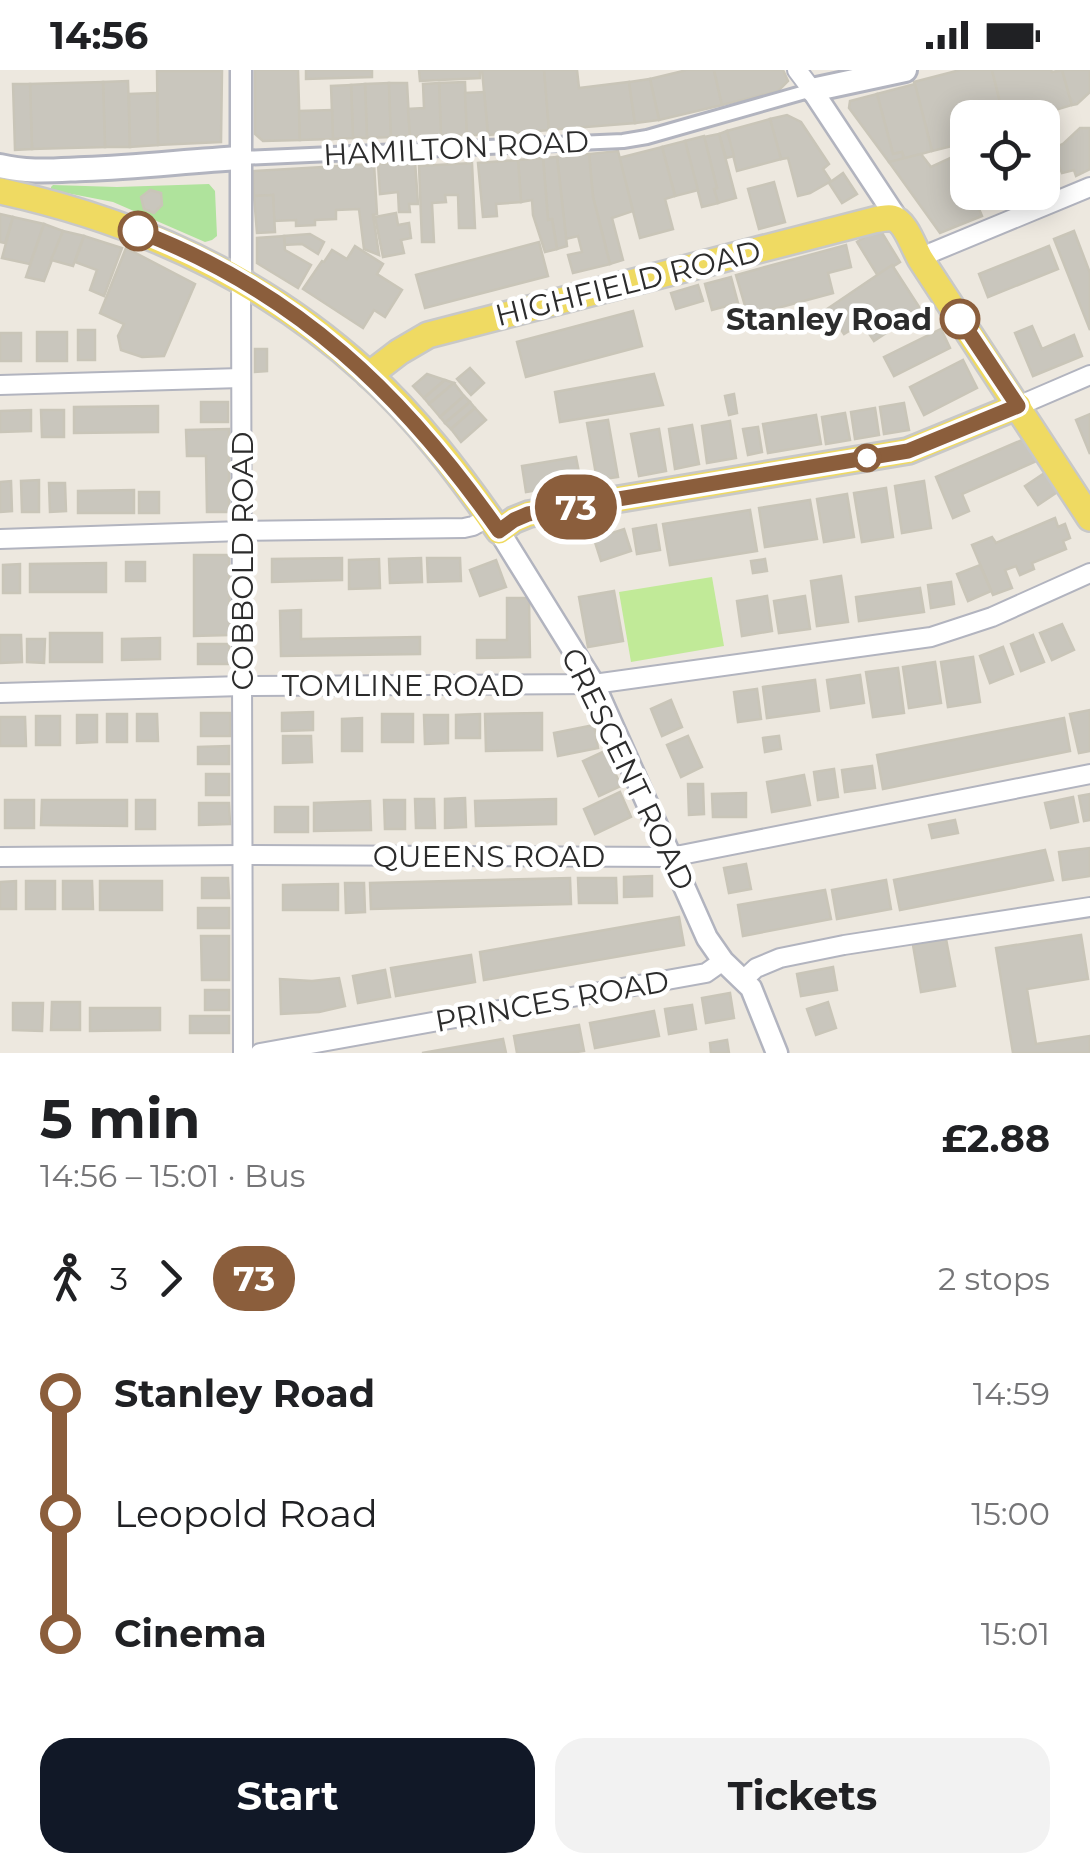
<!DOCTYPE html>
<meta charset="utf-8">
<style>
body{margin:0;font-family:Montserrat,sans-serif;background:#f2f2f2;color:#202124;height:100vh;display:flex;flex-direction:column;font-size:38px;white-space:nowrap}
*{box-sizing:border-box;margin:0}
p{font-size:32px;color:#757577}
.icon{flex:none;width:55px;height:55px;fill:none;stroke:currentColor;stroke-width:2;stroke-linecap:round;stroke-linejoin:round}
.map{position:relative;height:983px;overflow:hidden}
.details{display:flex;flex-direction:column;background:#fff;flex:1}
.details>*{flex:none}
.badge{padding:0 20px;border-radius:32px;font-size:35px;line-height:65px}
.controls{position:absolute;left:950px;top:30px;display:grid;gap:20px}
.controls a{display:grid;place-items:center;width:110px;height:110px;border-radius:20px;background:#fff;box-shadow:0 5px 25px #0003;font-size:50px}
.map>.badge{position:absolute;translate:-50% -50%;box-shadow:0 0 0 5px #fff}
.legs{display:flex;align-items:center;gap:15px;height:110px;padding:0 40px;font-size:32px}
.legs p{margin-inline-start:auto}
.head{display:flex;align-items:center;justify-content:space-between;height:170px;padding:0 40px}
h1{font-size:55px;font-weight:700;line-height:75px}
.action{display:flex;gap:20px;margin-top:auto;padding:20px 40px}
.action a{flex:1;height:115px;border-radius:30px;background:#111827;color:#fff;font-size:40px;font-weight:700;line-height:115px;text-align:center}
.action a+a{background:#f2f2f2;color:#202124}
ul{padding:0 40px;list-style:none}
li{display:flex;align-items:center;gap:35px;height:120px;font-size:38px}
li i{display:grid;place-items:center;width:15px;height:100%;margin:0 12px;background:currentColor}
li i::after{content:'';width:25px;height:25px;margin:-12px;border:8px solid;border-radius:50%;background:#fff}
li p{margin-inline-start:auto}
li:first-child i{background:linear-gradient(#0000 50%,currentColor 0)}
li:last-child i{background:linear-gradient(currentColor 50%,#0000 0)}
.status{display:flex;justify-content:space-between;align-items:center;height:70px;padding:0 50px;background:#fff;direction:ltr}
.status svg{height:28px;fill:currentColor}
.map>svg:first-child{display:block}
.green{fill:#afe39c}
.pitch{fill:#c1ea98}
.building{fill:#c9c6bd;stroke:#c9c5b8;stroke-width:2.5}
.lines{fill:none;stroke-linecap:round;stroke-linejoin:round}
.pedestrian-casing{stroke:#b2b4bf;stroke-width:18}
.minor-casing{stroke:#b2b4bf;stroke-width:22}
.tertiary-casing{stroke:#b2b4bf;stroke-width:25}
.secondary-casing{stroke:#b2b4bf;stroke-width:28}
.primary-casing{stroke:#c8c8c8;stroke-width:30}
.pedestrian{stroke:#fff;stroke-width:12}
.minor{stroke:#fff;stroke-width:18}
.tertiary{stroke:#fff;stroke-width:20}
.secondary{stroke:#fff;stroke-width:22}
.primary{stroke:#efda62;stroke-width:25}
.line-1-casing{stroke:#fff;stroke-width:22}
.line-1{stroke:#8b5e3c;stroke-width:15}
.stop-1-dot{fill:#fff;stroke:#8b5e3c;stroke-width:5}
.labels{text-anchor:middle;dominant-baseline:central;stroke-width:9;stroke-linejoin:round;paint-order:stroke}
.street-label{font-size:30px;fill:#2c2c2c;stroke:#fff}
.stop-label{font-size:30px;font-weight:bold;fill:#2c2c2c;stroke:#fff;text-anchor:end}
</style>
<div class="status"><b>14:56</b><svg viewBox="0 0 49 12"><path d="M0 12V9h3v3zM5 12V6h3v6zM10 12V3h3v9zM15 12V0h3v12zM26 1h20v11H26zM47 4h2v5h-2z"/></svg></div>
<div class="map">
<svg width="1090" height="983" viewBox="0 0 1090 983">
<rect width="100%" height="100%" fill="#ede8df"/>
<!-- green -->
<polygon class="green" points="209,114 215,121 217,166 212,170 205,172 113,132 51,120 51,117 53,115 117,117"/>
<!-- pitch -->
<polygon class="pitch" points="712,507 724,576 631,592 619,522"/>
<!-- building -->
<g class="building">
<polygon points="255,0 298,0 300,70 263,71 255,64"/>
<polygon points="306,0 372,0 372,7 306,9"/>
<polygon points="419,0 480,0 480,8 420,11"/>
<polygon points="482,0 544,0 549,60 488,65"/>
<polygon points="544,0 577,0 579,18 629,12 635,53 549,60"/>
<polygon points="687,0 714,0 722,35 659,50 650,9"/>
<polygon points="714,0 783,0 788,11 778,21 722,35"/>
<polygon points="960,0 992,0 1004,48 968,48 968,72 932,81 914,12"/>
<polygon points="992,0 1051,0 1052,2 1062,0 1072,35 1055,40 1057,48 1042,52 1042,48 1004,48"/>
<polygon points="1062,0 1090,0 1090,22 1077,34 1072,35"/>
<polygon points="157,1 222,1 221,72 158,75"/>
<polygon points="650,9 659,50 635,53 629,12"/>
<polygon points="128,11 130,77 105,77 103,12"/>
<polygon points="103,12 105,77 32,79 30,14"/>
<polygon points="465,12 467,65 441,66 439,13"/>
<polygon points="389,13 391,67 367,68 365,14"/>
<polygon points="389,13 407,13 410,67 391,67"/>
<polygon points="439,13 441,66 410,67 408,39 424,38 423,14"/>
<polygon points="13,14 30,14 32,79 15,80"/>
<polygon points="365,14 367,68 353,68 351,15"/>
<polygon points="915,14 932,81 904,89 902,82 893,84 877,24"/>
<polygon points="351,15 353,68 333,69 331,16"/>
<polygon points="484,22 488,65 467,65 465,23"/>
<polygon points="157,23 158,75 130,77 129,24"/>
<polygon points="877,24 893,84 902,82 904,89 889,92 849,38 850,31"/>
<polygon points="332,40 333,69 300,70 299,41"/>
<polygon points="787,45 801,52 829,94 823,99 831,111 810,123 798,126 788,88 781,89 770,49"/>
<polygon points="770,49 781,89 737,101 727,61"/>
<polygon points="1080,58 1090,58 1090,99 1076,106 1074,100 1062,103 1052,79 1063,74"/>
<polygon points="727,61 734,86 726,88 719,64"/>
<polygon points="719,64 736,128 718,133 714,119 717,118 704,67"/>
<polygon points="704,66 717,118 714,119 718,133 702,137 685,71"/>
<polygon points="685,71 698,120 675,126 662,77"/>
<polygon points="662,77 675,126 665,129 673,159 640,168 619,88"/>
<polygon points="618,81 633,141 612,148 623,190 610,194 593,127 589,84"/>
<polygon points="589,84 593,127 610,194 573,203 568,185 582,182 578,166 566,169 557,87"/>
<polygon points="921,84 931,97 957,85 968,111 968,122 972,122 982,146 940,163 889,92"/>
<polygon points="557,87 567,176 557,179 552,149 548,150 543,88"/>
<polygon points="543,88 548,150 552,149 557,179 545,182 533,145 532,130 521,132 518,90"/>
<polygon points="1045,89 1054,112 1042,117 1042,90"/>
<polygon points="518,90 521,132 496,134 497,146 483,147 478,93"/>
<polygon points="415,91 418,134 409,134 410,142 399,142 398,122 380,124 378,94"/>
<polygon points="472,93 475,158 459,158 458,125 445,125 446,132 432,133 434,172 422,172 419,96"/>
<polygon points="374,94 377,144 373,145 379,185 364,179 359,139 336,140 336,149 315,150 315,155 296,156 296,150 274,151 273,125 254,126 253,101"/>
<polygon points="843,103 857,124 842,133 829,113"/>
<polygon points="774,112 785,152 759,159 748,119"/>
<polygon points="150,120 161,123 162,135 154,143 144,139 141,127"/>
<polygon points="273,125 275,162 257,163 254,126"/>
<polygon points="396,143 398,155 409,153 411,168 401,170 404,183 383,187 375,147"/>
<polygon points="0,144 13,147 5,173 0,172"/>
<polygon points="13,147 44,154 30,194 2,188"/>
<polygon points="44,154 63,161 44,211 26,207"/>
<polygon points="879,158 900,192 878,206 857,172"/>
<polygon points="63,161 84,166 73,196 51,190"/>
<polygon points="1074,161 1090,203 1090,260 1054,169"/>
<polygon points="310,164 324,172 318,184 302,174 284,175 284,166"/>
<polygon points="84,166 122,178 104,226 90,220 97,200 75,192"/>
<polygon points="284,166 285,180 311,195 298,218 257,193 257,168"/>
<polygon points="539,172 548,206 425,238 416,205"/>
<polygon points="846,175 851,197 828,203 833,223 748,246 736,205"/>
<polygon points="355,176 383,194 377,204 402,220 385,247 374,240 363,258 303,219 322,191 324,192 332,180 347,189"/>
<polygon points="1049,176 1058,199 988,227 979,204"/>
<polygon points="126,178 195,214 164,286 142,287 121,280 118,266 124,254 100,243"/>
<polygon points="892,195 921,240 874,271 862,253 844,264 827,239"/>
<polygon points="731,207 738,233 712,240 705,214"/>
<polygon points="698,215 703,231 676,239 671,223"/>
<polygon points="633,241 642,276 526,307 517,272"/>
<polygon points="1032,256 1042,279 1074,265 1082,286 1033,306 1015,263"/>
<polygon points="941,259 950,278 894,306 884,287"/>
<rect x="78" y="260" width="17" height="30"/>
<rect x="37" y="262" width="30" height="29"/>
<rect x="0" y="263" width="21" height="28"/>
<polygon points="255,279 267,279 267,301 255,302"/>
<polygon points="963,290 977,318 924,345 910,317"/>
<polygon points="470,298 484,313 471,325 457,309"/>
<polygon points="427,304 445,310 424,328 413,316"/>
<polygon points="654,304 663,335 560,352 555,322"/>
<polygon points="445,310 454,313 429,334 424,328"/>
<polygon points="454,313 464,326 440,347 429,334"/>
<polygon points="734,324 737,343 729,345 725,326"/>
<polygon points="464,326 470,332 445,353 440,347"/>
<rect x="201" y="332" width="27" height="20"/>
<polygon points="470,332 475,338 451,359 445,353"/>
<polygon points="904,333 909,360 884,364 880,337"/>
<polygon points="158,336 158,362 74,363 74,337"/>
<polygon points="475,338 486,350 461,372 451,359"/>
<polygon points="875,338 879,365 855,369 851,342"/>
<polygon points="31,340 31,361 0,362 0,341"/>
<polygon points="41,340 64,340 64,367 42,367"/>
<polygon points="845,343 850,370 826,374 822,347"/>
<polygon points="1090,344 1090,384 1076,350"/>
<polygon points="816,345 821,374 768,383 763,354"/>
<polygon points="608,350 618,407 597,410 587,353"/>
<polygon points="730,351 736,388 707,393 702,356"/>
<polygon points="692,355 699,394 675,399 669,359"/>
<polygon points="758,357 762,382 748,385 743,359"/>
<polygon points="229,359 229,442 207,442 206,386 187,386 186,360"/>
<polygon points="659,359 666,401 639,406 631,364"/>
<polygon points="1022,370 1028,372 1039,390 962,424 969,441 953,448 936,407"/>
<polygon points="576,387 581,413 526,422 522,396"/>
<polygon points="1046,402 1059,421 1038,435 1025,416"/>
<polygon points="39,410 39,442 22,442 21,411"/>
<polygon points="11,411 12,441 0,442 0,412"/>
<polygon points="924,411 931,458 902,463 895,416"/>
<polygon points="49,413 65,413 66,441 50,442"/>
<polygon points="886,418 893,467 862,472 854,423"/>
<polygon points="134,420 134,443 78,443 78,421"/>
<rect x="139" y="422" width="20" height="21"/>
<polygon points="847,424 854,467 824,472 817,429"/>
<polygon points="810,430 817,469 765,477 759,438"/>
<polygon points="750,440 757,481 670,495 663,454"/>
<polygon points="1055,448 1058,457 1065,454 1070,468 1063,471 1066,479 1032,493 1034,499 1020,505 1016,496 1005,500 1012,518 993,525 972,475 992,467 996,473"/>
<polygon points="656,455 660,480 637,484 633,459"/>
<polygon points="624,459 631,481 601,491 594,469"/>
<polygon points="194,485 229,485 230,565 194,566"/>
<polygon points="342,488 342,510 272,512 272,489"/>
<polygon points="421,488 422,512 390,513 389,489"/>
<polygon points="427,488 460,488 461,511 428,512"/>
<polygon points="379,489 380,518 349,519 349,490"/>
<polygon points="765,489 767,501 753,503 751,491"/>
<polygon points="496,490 506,517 480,526 470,500"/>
<rect x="126" y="492" width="19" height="19"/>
<polygon points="106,493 106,522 30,522 30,494"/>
<polygon points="20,494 20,523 3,523 3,495"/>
<polygon points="980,495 991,521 968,531 957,504"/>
<polygon points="841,506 848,552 817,556 811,511"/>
<polygon points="951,512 954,534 931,538 928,515"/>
<polygon points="920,518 924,542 859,551 856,527"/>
<polygon points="614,521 623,571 588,577 579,527"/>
<polygon points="767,526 772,561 742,566 737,531"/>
<polygon points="805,526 810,559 779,563 774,531"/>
<polygon points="507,528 529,528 530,587 477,588 477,570 507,570"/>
<polygon points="301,540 301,569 420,567 420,584 281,586 280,541"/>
<polygon points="1062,554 1074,580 1052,590 1040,563"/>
<rect x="50" y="563" width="52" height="29"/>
<polygon points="0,565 21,565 22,592 0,593"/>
<polygon points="1033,565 1044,592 1021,601 1011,574"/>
<polygon points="160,568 160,589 122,590 122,569"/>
<polygon points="27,569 45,569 44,593 27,592"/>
<rect x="198" y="574" width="31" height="20"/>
<polygon points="1003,577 1013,604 990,613 980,586"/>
<polygon points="973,587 980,632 948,637 941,592"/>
<polygon points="935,592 941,633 909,638 903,597"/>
<polygon points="898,598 904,643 873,647 866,602"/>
<polygon points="860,605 864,633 831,638 827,610"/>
<polygon points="815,610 819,641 767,648 763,617"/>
<polygon points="757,619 761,649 738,652 734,622"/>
<polygon points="671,630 682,657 662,666 651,639"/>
<polygon points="1090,640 1090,681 1079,683 1070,644"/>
<polygon points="313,642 313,660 282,661 282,643"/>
<rect x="201" y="643" width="29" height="23"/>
<polygon points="542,643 542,680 486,681 485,644"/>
<rect x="107" y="644" width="20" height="28"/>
<polygon points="137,644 157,644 158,671 137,671"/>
<rect x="382" y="644" width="31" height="28"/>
<polygon points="480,644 480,668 456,668 456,645"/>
<polygon points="77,645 97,645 97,672 77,673"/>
<polygon points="424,645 448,645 448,673 425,674"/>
<rect x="36" y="646" width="24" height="29"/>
<polygon points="0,647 25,647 26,676 0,676"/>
<polygon points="362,648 362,681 342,681 342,649"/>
<polygon points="1064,648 1070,681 883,719 877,685"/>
<polygon points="594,655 598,678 558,686 554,663"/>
<polygon points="283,666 311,666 312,692 283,693"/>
<polygon points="688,666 702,697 681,707 667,675"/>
<polygon points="779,666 781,679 765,682 763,668"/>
<polygon points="229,676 229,694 198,694 198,677"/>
<polygon points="605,681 621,716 599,726 583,691"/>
<polygon points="872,696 875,718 845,722 842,700"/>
<polygon points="834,699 838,727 818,730 814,702"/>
<rect x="206" y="704" width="23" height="21"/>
<polygon points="804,705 810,735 772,742 767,712"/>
<polygon points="688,714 703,714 704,744 689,745"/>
<polygon points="620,722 631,747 595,764 584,739"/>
<polygon points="746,723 746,747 713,747 712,724"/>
<polygon points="1090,724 1090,750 1084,751 1079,726"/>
<polygon points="1073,727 1078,752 1051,758 1045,733"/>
<polygon points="465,728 466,757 445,758 445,729"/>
<polygon points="415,729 434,729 435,758 416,758"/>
<polygon points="556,729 556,754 476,756 475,731"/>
<rect x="5" y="730" width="29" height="28"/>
<polygon points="42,730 127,730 127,756 41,755"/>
<rect x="136" y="730" width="19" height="29"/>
<polygon points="384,730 405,730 405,759 385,759"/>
<polygon points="370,731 371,760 314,761 314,733"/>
<polygon points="199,733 229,733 230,754 199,755"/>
<rect x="275" y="737" width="33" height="25"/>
<polygon points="955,750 958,763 932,768 929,755"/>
<polygon points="1090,778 1090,806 1063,810 1059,782"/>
<polygon points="1045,780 1053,810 900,840 894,810"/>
<polygon points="746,794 751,819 729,823 724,798"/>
<polygon points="652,806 652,826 624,827 624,807"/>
<polygon points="202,808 228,808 229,828 202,828"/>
<polygon points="570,808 571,834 371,839 370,813"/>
<polygon points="578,808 616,808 617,833 579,833"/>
<polygon points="886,810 891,839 837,849 832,820"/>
<polygon points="16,811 16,839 0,839 0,812"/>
<rect x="26" y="811" width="29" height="28"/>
<polygon points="63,811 92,811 93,839 63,839"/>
<rect x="100" y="811" width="62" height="29"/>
<polygon points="345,813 364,813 365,842 346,843"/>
<polygon points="338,814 338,840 283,840 283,815"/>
<polygon points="825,820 831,849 743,866 738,835"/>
<rect x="198" y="838" width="31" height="20"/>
<polygon points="679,847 684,875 484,910 480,882"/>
<polygon points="1081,865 1088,909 1027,919 1036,974 1090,966 1090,983 1013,983 996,878"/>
<polygon points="201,866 229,866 229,910 202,910"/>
<polygon points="946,869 955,916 921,922 913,875"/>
<polygon points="471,885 475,912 396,926 391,898"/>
<polygon points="833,897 837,920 801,926 797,904"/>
<polygon points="385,900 390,927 358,933 353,906"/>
<polygon points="339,908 345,936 319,942 281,944 280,909 312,911"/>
<rect x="205" y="920" width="24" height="20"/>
<polygon points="730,923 734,948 706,953 702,928"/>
<polygon points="52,932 80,932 80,960 51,960"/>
<polygon points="828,932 836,958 816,965 807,939"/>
<polygon points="13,933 43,933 42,961 13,960"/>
<polygon points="692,935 696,959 669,964 665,939"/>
<polygon points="90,938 160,938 160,960 90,961"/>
<polygon points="654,941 659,966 595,978 590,953"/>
<rect x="190" y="946" width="39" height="17"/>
<polygon points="579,955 584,981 569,983 517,983 514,966"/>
<polygon points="503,969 506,983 422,983"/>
<polygon points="727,970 729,983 711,983 710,973"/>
</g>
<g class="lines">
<!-- pedestrian casing -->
<g class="pedestrian-casing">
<polyline id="pedestrian" points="241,88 623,71 647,67 812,20"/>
</g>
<!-- minor casing -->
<g class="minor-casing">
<g id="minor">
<polyline points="797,0 812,20"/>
<polyline points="921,190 933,182 1090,117"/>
<polyline points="241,212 243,983"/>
<polyline points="0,315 241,308"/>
<polyline points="1018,336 1090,305"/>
<polyline points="0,469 242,461 464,458 473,456 489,447"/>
<polyline points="0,623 242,616 594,614 931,567 992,547 1090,503"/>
<polyline points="0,787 243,785 671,787 1090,704"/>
<polyline points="743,910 756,898 780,888 844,875 1090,837"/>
<polyline points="260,983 706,903 723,891"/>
</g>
</g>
<!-- tertiary casing -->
<g class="tertiary-casing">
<g id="tertiary">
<polyline points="241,0 241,212"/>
<polyline points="812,20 898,150"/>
<polyline points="499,461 594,614 707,868 723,891 751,918 777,983"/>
</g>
</g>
<!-- secondary casing -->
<g class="secondary-casing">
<g id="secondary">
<polyline points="812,20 905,0"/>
<path d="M0 96C28 103 56 100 85 99 137 97 189 91 241 88"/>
</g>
</g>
<!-- primary casing -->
<g class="primary-casing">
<g id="primary">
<path d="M0 121C137 151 262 207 366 302 417 348 460 405 499 461L514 450 529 444 908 381 1018 336"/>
<path d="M369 305 399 282 428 265 874 150C878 149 889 147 892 148 906 151 914 179 921 190L1090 448"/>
</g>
</g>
<!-- pedestrian -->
<use href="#pedestrian" class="pedestrian"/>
<!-- minor -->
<use href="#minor" class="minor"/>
<!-- tertiary -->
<use href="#tertiary" class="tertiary"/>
<!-- secondary -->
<use href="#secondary" class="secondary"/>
<!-- primary -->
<use href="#primary" class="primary"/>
</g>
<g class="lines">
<!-- line-1 casing -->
<g class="line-1-casing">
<path id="line-1" d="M138 161C297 222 403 324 499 461L514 450 528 444 908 381 1018 336 960 249"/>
</g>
<!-- line-1 -->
<use href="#line-1" class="line-1"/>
</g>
<!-- markers -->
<g class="stop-1-dot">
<circle cx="138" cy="161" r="18"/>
<circle cx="960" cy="249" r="18"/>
<circle cx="867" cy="388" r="12"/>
</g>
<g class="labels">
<!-- street labels -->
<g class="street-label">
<text transform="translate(456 78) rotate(-3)">HAMILTON ROAD</text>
<text transform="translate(628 213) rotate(-14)">HIGHFIELD ROAD</text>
<text transform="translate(242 491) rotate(-90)">COBBOLD ROAD</text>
<text x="403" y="615">TOMLINE ROAD</text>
<text transform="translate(628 699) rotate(64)">CRESCENT ROAD</text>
<text x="489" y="786">QUEENS ROAD</text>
<text transform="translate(552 931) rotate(-10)">PRINCES ROAD</text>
</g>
<!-- stop labels -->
<g class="stop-label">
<text x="932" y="249">Stanley Road</text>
</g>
</g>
</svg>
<div class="controls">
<a><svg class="icon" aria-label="locate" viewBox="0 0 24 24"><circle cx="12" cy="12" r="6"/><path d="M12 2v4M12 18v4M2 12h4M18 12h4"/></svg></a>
</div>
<b class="badge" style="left:576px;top:437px;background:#8b5e3c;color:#fff">73</b>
</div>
<section class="details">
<div class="head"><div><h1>5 min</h1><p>14:56 – 15:01 · Bus</p></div><b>£2.88</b></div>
<div class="legs"><svg class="icon" aria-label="walk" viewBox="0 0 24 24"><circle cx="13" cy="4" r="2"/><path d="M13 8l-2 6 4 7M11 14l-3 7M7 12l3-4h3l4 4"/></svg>3<svg class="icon" aria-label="forward" viewBox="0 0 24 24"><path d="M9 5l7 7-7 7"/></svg><b class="badge" style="background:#8b5e3c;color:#fff">73</b><p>2 stops</p></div>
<ul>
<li><i style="color:#8b5e3c"></i><b>Stanley Road</b><p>14:59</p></li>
<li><i style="color:#8b5e3c"></i><span>Leopold Road</span><p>15:00</p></li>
<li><i style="color:#8b5e3c"></i><b>Cinema</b><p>15:01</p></li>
</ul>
<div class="action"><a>Start</a><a>Tickets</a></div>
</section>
